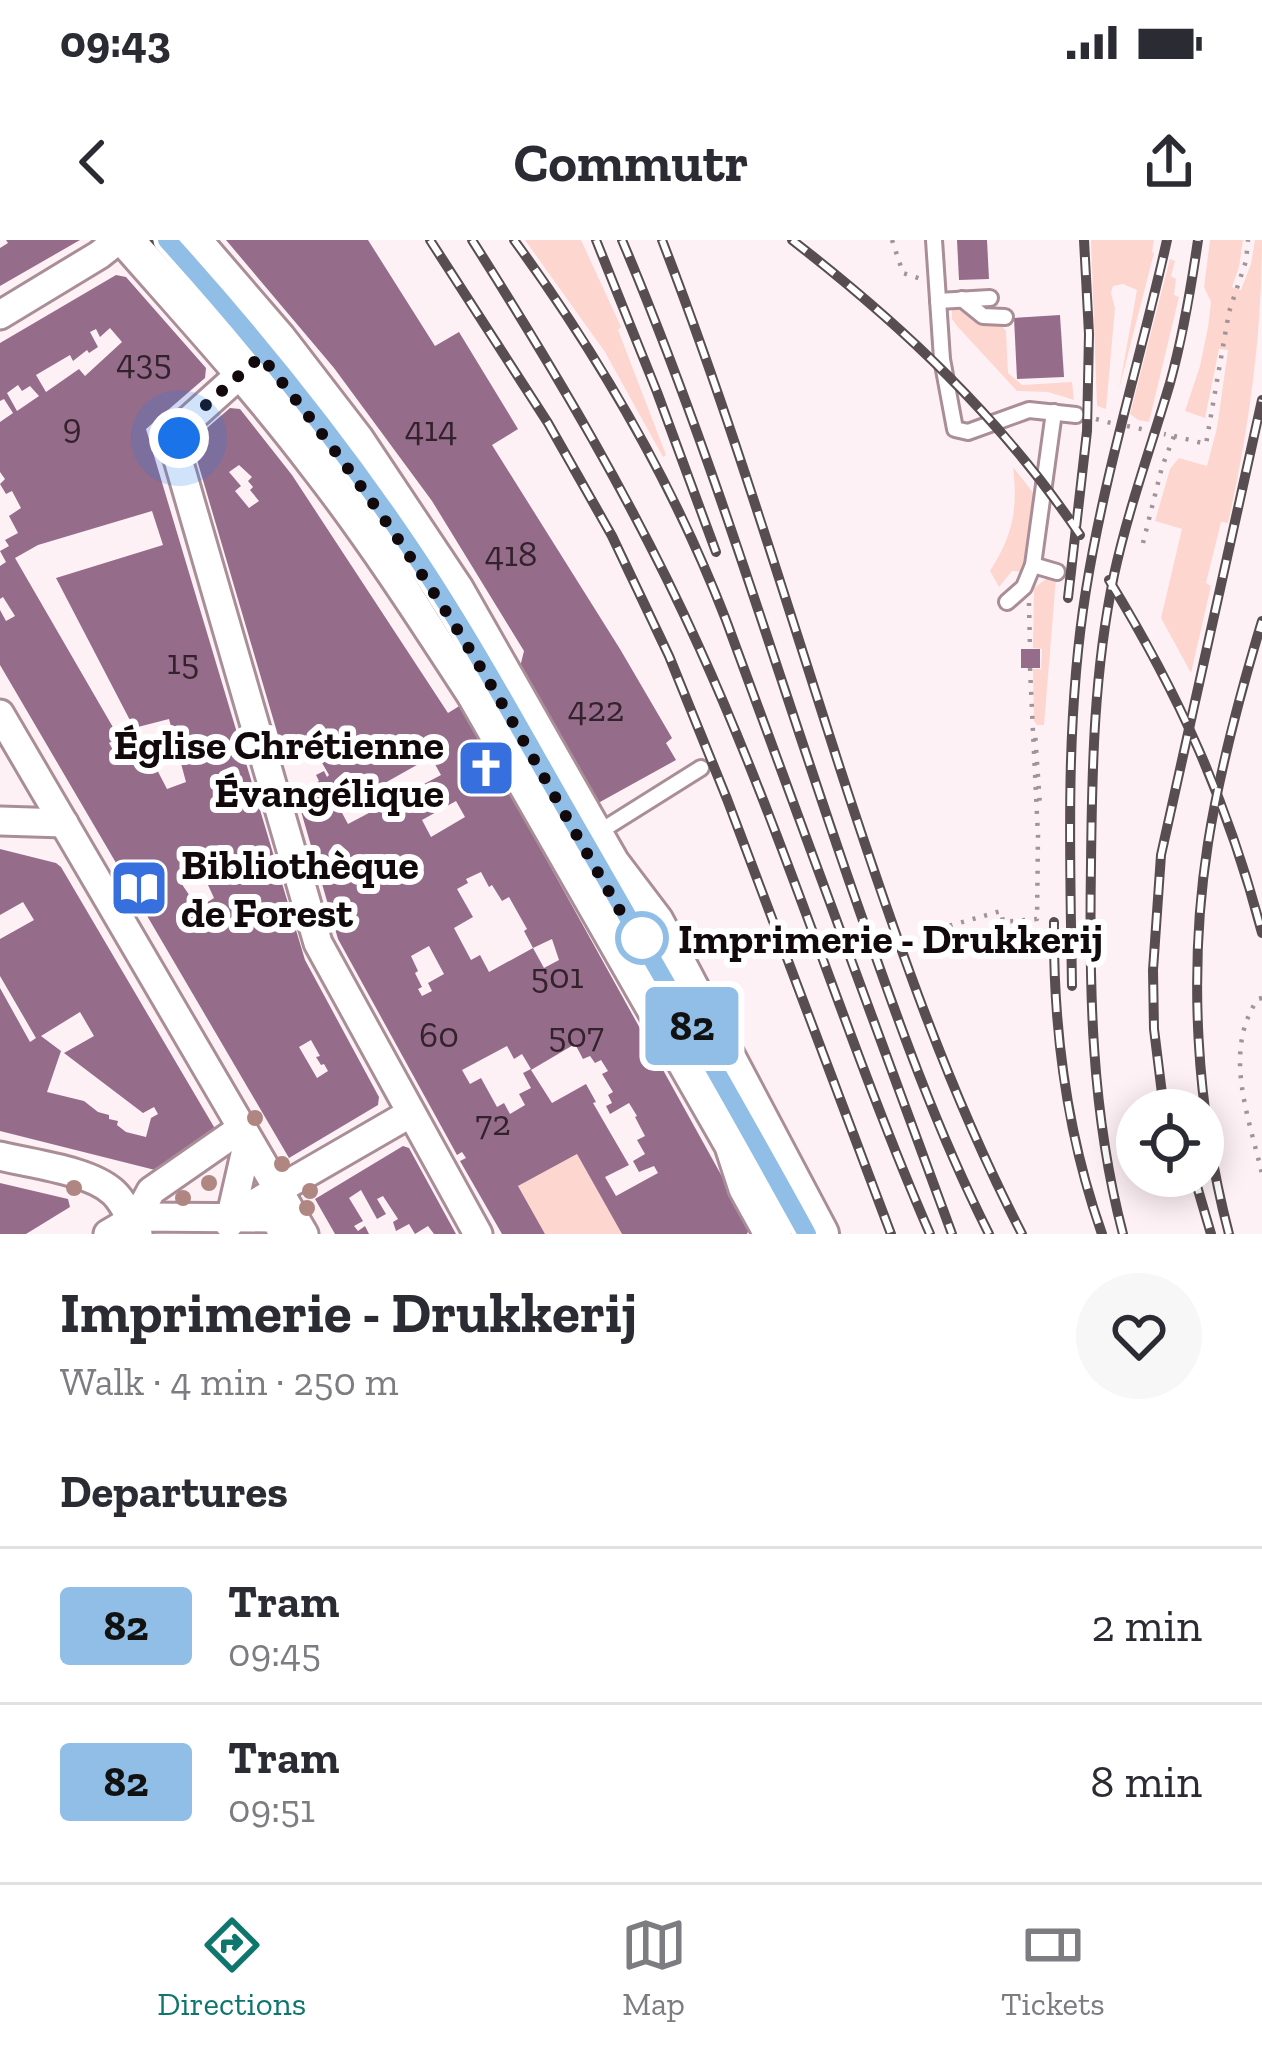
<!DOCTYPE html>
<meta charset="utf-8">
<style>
body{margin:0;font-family:"Zilla Slab",serif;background:#f7f7f7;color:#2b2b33;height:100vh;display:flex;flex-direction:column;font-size:45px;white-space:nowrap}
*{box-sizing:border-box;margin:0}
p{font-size:39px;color:#7c7c81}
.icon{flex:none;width:66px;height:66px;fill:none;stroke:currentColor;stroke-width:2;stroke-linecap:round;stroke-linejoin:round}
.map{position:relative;height:994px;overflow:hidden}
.drawer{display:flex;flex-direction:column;background:#fff;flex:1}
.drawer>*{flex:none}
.badge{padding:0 24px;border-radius:9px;font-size:42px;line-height:78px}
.controls{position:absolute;left:1116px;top:849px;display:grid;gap:24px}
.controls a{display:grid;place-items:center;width:108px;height:108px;border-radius:50%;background:#fff;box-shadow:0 6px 30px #0003;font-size:60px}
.you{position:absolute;width:60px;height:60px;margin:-30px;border:9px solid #fff;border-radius:50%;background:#1a73e8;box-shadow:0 0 0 18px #1a73e833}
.map>.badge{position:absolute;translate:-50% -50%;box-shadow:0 0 0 6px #fff}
h2{padding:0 60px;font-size:45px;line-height:108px}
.round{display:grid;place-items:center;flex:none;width:126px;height:126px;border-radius:63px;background:#f7f7f7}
.overview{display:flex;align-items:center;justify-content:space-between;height:204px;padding:0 60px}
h1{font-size:57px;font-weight:700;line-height:90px}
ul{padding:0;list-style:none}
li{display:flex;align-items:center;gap:36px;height:156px;padding:0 60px;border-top:3px solid #e1e1e2}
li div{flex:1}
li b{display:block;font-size:45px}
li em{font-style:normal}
li .badge{min-width:132px;font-weight:700;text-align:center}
.status{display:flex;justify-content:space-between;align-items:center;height:84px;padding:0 60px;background:#fff;direction:ltr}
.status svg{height:33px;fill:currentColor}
header{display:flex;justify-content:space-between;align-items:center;height:156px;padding:0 60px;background:#fff;font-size:54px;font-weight:700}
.menu{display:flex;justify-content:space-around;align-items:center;height:168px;border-top:3px solid #e1e1e2;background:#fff;font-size:33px;color:#7c7c81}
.menu a{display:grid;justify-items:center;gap:6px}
.menu .on{color:#0f766e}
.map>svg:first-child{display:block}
.green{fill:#fdd7cf}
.building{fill:#956d8b;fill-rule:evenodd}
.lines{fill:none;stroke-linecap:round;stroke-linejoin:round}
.lane-casing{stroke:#a98d97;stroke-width:20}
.street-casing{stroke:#a98d97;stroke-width:33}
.secondary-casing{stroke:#a98d97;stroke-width:42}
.path{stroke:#9f9498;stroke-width:4.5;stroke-dasharray:3 9;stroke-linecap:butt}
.lane{stroke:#fff;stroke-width:14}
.street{stroke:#fff;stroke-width:27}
.secondary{stroke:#fff;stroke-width:36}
.tram{stroke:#584e52;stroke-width:3}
.rail-casing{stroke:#584e52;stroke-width:10}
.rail{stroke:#fff;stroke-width:6;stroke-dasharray:18;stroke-linecap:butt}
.tree{fill:#af8681}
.line-casing{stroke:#fff;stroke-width:27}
.line{stroke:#91bee7;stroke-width:18}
.walk{stroke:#12090c;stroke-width:12;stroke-dasharray:0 21.6}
.stop-dot{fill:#fff;stroke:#91bee7;stroke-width:6}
.labels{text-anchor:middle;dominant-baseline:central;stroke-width:12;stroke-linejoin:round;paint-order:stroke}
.number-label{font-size:36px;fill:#33222c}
.poi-label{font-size:42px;font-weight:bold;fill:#12090c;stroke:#fff;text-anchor:end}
.stop-label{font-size:42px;font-weight:bold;fill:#12090c;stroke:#fff;text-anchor:start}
</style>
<div class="status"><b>09:43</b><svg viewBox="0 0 49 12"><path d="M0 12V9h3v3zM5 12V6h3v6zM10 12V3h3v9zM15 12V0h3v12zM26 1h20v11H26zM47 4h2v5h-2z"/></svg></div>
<header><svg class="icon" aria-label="back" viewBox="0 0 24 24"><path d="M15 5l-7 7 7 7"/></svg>Commutr<svg class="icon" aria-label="share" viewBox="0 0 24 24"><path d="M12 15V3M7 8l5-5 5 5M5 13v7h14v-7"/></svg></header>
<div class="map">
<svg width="1262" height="994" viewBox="0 0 1262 994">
<rect width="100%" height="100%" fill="#fef1f6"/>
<!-- green -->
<g class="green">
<polygon points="525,0 581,0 621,87 618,90 666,215 663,217 605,112"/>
<polygon points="1091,0 1154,0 1152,12 1154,13 1119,149 1137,50 1123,44 1113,46 1111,53 1115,68 1106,169 1097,166"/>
<path d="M1210 0H1243L1239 27 1232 47 1241 50 1251 24 1255 0H1262C1262 96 1249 189 1228 283L1221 282 1206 343 1211 346 1191 433 1161 378 1182 289 1155 281 1170 229 1179 218 1207 226 1217 188 1228 110 1219 109 1205 178 1185 171 1200 126 1208 87 1211 62 1204 47Z"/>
<polygon points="1170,19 1175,21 1171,36 1176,39 1174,55 1179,57 1149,182 1138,180 1130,174"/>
<polygon points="952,69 964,70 982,83 999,83 1006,91 1008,133 1022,145 1072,142 1074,160 1048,152 1017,151 957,86 952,79"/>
<path d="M1013 227 1034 254 1023 332 1012 331 999 347 990 331C1013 295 1018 269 1013 227Z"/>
<polygon points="1056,338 1044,485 1037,485 1034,481 1033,429 1041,429 1042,409 1033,408 1034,348 1046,339"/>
<polygon points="577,914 622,994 545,994 518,946"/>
</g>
<!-- building -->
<g class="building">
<polygon points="6,0 80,0 0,46 0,8 8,3"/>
<polygon points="226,0 368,0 435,106 459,92 518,189 492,205 620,409 672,498 666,503 676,520 591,567 518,435 524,411 432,261 334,128"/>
<polygon points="957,0 987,0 989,39 959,40"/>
<path d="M116 35 126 37 206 128 205 138 146 189 305 720 379 857 378 865 289 918 0 425V370L6 381 15 376 3 357 0 359V326L6 322 0 311 9 306 5 300 18 293 9 276 21 268 12 251 6 254 0 244 5 239 0 232V182L13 173 4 159 0 161V103ZM110 88 122 102 85 136 79 129 46 152 36 135 70 115 73 121 87 110 89 113 98 107 90 92 96 89 100 97ZM18 145 22 151 30 146 39 156 17 171 7 153ZM152 271 163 305 56 338 134 488 169 479 186 542 167 549 139 495 113 510 109 503 117 498 114 489 15 318 38 305ZM191 628 202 632 214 658 198 668 177 637ZM311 800 320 816 316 817 321 825 324 824 328 831 317 838 299 807Z"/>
<polygon points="1060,75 1064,137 1017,139 1014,78"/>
<path d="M230 168 240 169 292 235 448 473 461 465 750 987 747 994H622L577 914 518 946 545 994H502L460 921 466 918 462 912 457 915 338 699 296 554 319 541 316 535 324 531 327 537 329 535 306 495 282 509 195 213 207 204 200 194ZM239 225 252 237 248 241 253 247 250 250 259 261 249 268 235 251 241 246 229 232ZM431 517 441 535 348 584 341 571 378 552 376 548ZM456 561 465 577 431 597 422 580ZM481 632 489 647 492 645 502 661 509 657 527 689 524 691 533 708 552 699 559 720 544 728 533 708 489 732 480 715 471 720 454 688 473 677 457 649 468 643 466 639ZM429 706 444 734 428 743 432 751 422 756 418 749 422 747 415 733 418 731 411 716ZM575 804 583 819 590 816 595 823 601 820 608 831 602 834 613 852 608 855 612 863 606 866 610 874 629 863 637 876 635 877 645 896 637 900 645 914 633 921 639 932 654 926 658 933 616 956 605 937 629 925 593 863 596 862 586 844 552 863 531 830ZM507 806 514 819 522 814 531 829 523 833 531 848 519 854 525 865 510 874 504 863 497 867 481 838 470 844 462 830Z"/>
<rect x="1021" y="409" width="19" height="19"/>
<path d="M0 609 56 623 61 627 217 892 159 931 0 891V748L30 802 36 798 0 736V699L34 680 23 662 0 675ZM80 772 94 796 64 813 143 873 154 867 158 874 151 878 146 897 126 892 117 885 118 881 109 879V875L98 872 84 861 47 852 61 811 41 796Z"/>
<polygon points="403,906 409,908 456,994 434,994 428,986 415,994 409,984 396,991 393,982 398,979 383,956 377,959 386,974 377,979 361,950 349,958 363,981 354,986 358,991 365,986 369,994 335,994 315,959"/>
<polygon points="0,943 68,959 70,967 26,994 0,994"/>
</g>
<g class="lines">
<!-- lane casing -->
<g class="lane-casing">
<g id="lane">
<path d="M160 0C276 126 376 262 468 407"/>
<polyline points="934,0 942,119 955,189 968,192 1029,170 1076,175"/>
<polyline points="962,59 983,76 1005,77"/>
<polyline points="938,61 990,58"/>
<polyline points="1033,325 1057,332"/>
<polyline points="1007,362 1024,347 1033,325 1054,172"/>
<polyline points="599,592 701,528"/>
<polyline points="746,895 787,970"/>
</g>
</g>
<!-- street casing -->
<g class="street-casing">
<g id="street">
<polyline points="0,75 99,15 118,0"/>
<polyline points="278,100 188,181 179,198 177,216 318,703 478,994"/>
<polyline points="0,474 304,994"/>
<polyline points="0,581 64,583"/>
<path d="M0 916C31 924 89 930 113 952 125 963 131 980 138 994"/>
<polyline points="137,977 151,951 233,894"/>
<polyline points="231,977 411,873"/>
<polyline points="229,984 245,914"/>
<polyline points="108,994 137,977 273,978 285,994"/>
</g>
</g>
<!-- secondary casing -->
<g class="secondary-casing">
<g id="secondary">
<path d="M127 0C192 74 258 146 318 225 374 297 425 376 475 453L733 904 747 947 773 994"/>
<polyline points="192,0 278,100 355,200 455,350 611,624 655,682 820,994"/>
</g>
</g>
<!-- path -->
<g class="path">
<polyline points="892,0 903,33 921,39"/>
<polyline points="1096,179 1111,183"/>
<polyline points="1127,186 1146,190"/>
<polyline points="1174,196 1206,204 1229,72 1246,21 1248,0"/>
<polyline points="1143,303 1162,227 1174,196 1164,194"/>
<polyline points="1029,363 1030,409"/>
<polyline points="1030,428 1033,492 1035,492 1040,566"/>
<polyline points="938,689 1001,671 1003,682 1037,679 1038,596 1033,492"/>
<path d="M1262 758 1258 759C1222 811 1249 877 1262 934"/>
</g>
<!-- lane -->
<use href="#lane" class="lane"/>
<!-- street -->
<use href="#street" class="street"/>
<!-- secondary -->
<use href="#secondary" class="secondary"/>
<!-- tram -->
<polyline class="tram" points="151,0 235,92 301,174 398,309 504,478 795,994"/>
<!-- rail casing -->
<g class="rail-casing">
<g id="rail">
<polyline points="430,0 548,183 612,296 669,416 727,559 891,994"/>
<path d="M472 0C555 131 635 265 699 407 786 598 846 801 930 994"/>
<path d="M514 0C601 119 673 243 726 380L952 994"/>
<polyline points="596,0 657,152 716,312"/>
<path d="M622 0C715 219 781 448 860 672 898 781 937 891 989 994"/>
<path d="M662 0C732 181 788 369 848 553 898 704 949 853 1022 994"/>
<path d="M792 0C902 85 1002 179 1080 295"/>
<path d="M1109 340C1179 454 1228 563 1262 693"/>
<polyline points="1068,358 1087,191 1089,94 1084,0"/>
<path d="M1054 682C1053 789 1066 892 1102 994"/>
<path d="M1072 746C1070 614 1065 480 1086 350 1105 231 1141 117 1167 0"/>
<polyline points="1164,870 1154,789 1153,730 1161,615 1262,160"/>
<polyline points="1194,936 1211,994"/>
<path d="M1123 994C1091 872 1089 750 1091 624 1092 526 1094 431 1114 335 1128 270 1151 207 1170 143 1183 96 1191 48 1198 0"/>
<path d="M1229 994C1196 869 1188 731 1208 603 1220 528 1240 454 1262 381"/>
</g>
</g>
<!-- rail -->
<use href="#rail" class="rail"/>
</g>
<!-- trees -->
<g class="tree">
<circle cx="255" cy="878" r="8"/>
<circle cx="282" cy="924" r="8"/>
<circle cx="209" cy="943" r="8"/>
<circle cx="74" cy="948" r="8"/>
<circle cx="310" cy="951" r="8"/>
<circle cx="183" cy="958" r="8"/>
<circle cx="307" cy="968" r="8"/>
</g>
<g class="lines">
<!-- line casing -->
<g class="line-casing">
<path id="line" d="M167 0C253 95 333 194 405 300 470 395 524 497 582 597 658 729 734 861 807 994"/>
</g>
<!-- line -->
<use href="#line" class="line"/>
<!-- walk -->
<path class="walk" d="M179 198 188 181 261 116C338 211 409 310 473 415 530 509 581 606 638 701L642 698"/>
</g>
<!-- icons -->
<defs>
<g id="church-square" transform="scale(3)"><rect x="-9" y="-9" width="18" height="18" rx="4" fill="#376fde" stroke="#fff"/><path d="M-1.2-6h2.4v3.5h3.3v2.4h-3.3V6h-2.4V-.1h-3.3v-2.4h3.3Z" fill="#fff"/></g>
<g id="library-square" transform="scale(3)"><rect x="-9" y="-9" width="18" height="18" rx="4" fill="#376fde" stroke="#fff"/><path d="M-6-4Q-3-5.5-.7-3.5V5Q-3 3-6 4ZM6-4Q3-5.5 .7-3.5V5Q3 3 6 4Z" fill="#fff"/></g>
</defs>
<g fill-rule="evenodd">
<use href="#church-square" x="486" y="528"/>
<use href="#library-square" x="139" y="648"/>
</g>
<!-- markers -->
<circle class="stop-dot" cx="642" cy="698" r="24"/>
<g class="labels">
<!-- number labels -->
<g class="number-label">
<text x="144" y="121">435</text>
<text x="72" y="185">9</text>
<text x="431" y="188">414</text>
<text x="511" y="313">418</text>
<text x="183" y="421">15</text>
<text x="596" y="468">422</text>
<text x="557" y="735">501</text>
<text x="439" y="794">60</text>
<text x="576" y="794">507</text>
<text x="493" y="882">72</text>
</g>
<!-- poi labels -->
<g class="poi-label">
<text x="444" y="504">Église Chrétienne<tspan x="444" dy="48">Évangélique</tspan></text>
<text x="181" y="624" text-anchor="start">Bibliothèque<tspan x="181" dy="48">de Forest</tspan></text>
</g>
<!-- stop labels -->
<g class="stop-label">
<text x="678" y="698">Imprimerie - Drukkerij</text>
</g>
</g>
</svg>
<div class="controls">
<a><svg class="icon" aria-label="locate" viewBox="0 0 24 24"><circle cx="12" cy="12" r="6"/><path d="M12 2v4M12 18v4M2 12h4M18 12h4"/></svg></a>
</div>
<div class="you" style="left:179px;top:198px"></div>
<b class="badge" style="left:692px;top:786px;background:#91bee7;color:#111">82</b>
</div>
<section class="drawer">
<div class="overview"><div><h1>Imprimerie - Drukkerij</h1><p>Walk · 4 min · 250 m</p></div><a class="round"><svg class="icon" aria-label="heart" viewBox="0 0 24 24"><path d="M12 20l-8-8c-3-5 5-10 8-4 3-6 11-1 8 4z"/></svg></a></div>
<h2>Departures</h2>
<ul>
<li><span class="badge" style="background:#91bee7;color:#111">82</span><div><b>Tram</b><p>09:45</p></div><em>2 min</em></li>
<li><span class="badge" style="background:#91bee7;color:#111">82</span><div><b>Tram</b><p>09:51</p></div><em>8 min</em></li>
</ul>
</section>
<nav class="menu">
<a class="on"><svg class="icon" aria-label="directions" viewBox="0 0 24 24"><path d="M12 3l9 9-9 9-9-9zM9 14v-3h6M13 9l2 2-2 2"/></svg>Directions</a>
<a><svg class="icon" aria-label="map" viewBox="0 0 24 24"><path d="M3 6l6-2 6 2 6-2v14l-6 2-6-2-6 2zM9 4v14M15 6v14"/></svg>Map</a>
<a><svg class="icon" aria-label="tickets" viewBox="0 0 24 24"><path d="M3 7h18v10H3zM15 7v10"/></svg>Tickets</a>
</nav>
